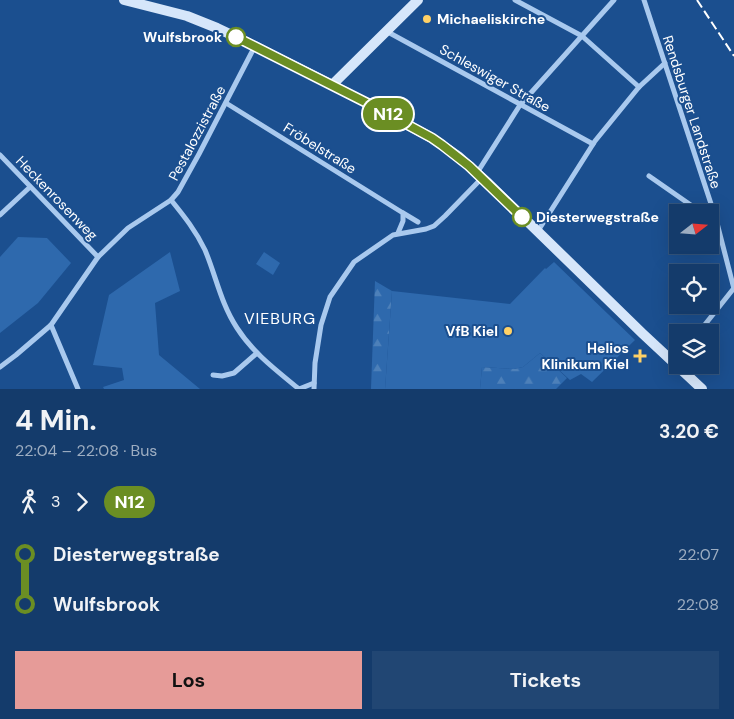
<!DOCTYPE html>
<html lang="de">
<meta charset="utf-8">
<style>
body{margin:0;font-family:"DM Sans",sans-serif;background:#214673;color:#f1f3f6;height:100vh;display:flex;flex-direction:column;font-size:19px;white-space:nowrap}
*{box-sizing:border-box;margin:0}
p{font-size:16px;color:#9dadc1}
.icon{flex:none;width:28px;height:28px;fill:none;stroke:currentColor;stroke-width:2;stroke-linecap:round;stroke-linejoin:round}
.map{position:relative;height:389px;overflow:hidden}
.details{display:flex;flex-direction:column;background:#143b6b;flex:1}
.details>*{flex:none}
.badge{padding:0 10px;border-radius:16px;font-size:18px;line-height:32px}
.needle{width:32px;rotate:73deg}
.fabs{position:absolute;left:669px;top:204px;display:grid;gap:10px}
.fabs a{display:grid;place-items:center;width:50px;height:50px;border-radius:0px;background:#143b6b;box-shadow:0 5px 20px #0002,0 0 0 1px #33557e;font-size:25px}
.map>.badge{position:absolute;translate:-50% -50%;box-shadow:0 0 0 2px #fff}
.legs{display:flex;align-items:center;gap:8px;height:55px;padding:0 15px;font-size:16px}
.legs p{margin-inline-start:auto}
.overview{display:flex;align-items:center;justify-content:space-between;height:85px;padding:0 15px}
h1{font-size:28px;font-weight:700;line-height:38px}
.action{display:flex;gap:10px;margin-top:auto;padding:10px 15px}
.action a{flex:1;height:58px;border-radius:0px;background:#e69b98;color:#111;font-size:20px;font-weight:700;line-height:58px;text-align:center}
.action a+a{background:#214673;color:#f1f3f6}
ul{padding:0 15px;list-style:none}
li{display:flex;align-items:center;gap:18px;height:50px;font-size:19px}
li i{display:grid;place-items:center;width:8px;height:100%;margin:0 6px;background:currentColor}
li i::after{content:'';width:12px;height:12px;margin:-6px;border:4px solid;border-radius:50%;background:#143b6b}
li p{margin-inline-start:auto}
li:first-child i{background:linear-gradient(#0000 50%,currentColor 0)}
li:last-child i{background:linear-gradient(currentColor 50%,#0000 0)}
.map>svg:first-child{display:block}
.forest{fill:url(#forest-firs)}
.garden{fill:#2e69ad}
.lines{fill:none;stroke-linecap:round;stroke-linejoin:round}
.street{stroke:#a9c9ee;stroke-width:5}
.secondary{stroke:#d6e6fa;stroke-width:10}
.rail{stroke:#fff;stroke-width:2;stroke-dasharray:9 4;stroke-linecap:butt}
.line-1-casing{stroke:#fff;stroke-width:11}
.line-1{stroke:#6b8e23;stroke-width:8}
.poi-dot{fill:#ffd166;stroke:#1b4f8f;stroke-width:2}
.stop-1-dot{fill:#fff;stroke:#6b8e23;stroke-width:2.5}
.labels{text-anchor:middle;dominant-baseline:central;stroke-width:4;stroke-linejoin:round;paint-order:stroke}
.poi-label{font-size:14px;font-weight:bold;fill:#fff;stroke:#1b4f8f;text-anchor:end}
.stop-label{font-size:14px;font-weight:bold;fill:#fff;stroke:#1b4f8f;text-anchor:end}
.street-label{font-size:14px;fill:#fff;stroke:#1b4f8f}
.quarter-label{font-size:16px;letter-spacing:1px;fill:#fff;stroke:#1b4f8f}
</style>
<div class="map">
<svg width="734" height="389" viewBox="0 0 734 389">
<defs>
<pattern id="forest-firs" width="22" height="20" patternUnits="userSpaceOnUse" patternTransform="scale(1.25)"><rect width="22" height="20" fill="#2e69ad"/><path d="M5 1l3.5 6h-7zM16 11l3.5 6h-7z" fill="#4d80b9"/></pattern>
</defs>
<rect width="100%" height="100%" fill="#1b4f8f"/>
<!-- forest -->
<g class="forest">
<polygon points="375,281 392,291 385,389 371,389"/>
<polygon points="540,353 567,378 556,389 480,389 482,367 514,369 523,367"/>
</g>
<!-- garden -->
<g class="garden">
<polygon points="18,237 47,238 71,263 38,303 0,333 0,257"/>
<polygon points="170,252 180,291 155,303 159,355 200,389 104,389 103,387 124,380 122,368 93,365 109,295"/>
<polygon points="264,252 280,263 273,275 256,264"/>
<polygon points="554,262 635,340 592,382 581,374 570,380 540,353 523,367 514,369 482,367 480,389 385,389 392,291 510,304 545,268 546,269"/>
</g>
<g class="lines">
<!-- street -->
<g class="street">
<polyline points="515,0 582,36 639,87"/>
<polyline points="644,0 716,219 734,289"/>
<polyline points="386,31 593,144"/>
<polyline points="226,103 403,213 403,221 398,233"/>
<polyline points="0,155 98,257"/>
<polyline points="477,173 520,105 614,0"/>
<polyline points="649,176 695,208 698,209 712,207"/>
<path d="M171 200C184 216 196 231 205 250 216 276 221 304 237 328 253 353 276 370 299 389"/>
<polyline points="403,213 418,222"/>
<polyline points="0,215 30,187"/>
<polyline points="538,231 595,141 639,87 665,63"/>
<polyline points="51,325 78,389"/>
<polyline points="699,332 734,288"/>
<polyline points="0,367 16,355 51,325 98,257 128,228 171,200 178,192 199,154 255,46"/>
<polyline points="213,375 222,376 234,373 257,353"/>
<polyline points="299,389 314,383"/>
<polyline points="314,389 315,363 321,325 330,297 354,262 393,235 426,229 434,226 445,216 482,178"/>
</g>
<!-- secondary -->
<g class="secondary">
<polyline points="124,0 187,16 217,28 255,46 371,105 432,138 458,156 488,183 643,334 702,389"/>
<polyline points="332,85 418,0"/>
</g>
<!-- rail -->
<polyline class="rail" points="697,0 734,56"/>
</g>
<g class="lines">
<!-- line-1 casing -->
<g class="line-1-casing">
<polyline id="line-1" points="236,37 371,105 432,138 442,145 469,166 522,217"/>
</g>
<!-- line-1 -->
<use href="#line-1" class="line-1"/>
</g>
<!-- markers -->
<g class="poi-dot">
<circle cx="427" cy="19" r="5"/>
<circle cx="508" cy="331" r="5"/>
<path d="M637.5 348.5h5v5h5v5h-5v5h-5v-5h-5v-5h5z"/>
</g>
<g class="stop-1-dot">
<circle cx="236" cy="37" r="9"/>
<circle cx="522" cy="217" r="9"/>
</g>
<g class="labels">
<!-- poi labels -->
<g class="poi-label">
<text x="437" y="19" text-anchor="start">Michaeliskirche</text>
<text x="498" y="331">VfB Kiel</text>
<text x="629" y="348">Helios<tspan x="629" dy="16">Klinikum Kiel</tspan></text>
</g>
<!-- stop labels -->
<g class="stop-label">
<text x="222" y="37">Wulfsbrook</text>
<text x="536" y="217" text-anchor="start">Diesterwegstraße</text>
</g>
<!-- street labels -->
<g class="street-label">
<text transform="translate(495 78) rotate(29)">Schleswiger Straße</text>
<text transform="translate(692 112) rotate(72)">Rendsburger Landstraße</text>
<text transform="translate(197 133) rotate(-62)">Pestalozzistraße</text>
<text transform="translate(320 148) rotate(32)">Fröbelstraße</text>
<text transform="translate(57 198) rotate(46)">Heckenrosenweg</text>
</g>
<!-- quarter labels -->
<g class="quarter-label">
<text x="280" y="318">VIEBURG</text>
</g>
</g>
</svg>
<div class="fabs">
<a><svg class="needle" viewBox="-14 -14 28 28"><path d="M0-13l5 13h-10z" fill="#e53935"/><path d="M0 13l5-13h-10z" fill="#9dadc1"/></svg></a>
<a><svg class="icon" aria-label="locate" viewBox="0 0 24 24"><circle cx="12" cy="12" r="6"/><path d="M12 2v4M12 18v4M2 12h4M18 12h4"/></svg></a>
<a><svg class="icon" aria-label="layers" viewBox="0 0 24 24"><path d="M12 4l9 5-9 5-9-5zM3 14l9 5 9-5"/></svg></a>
</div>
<b class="badge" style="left:388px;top:114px;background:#6b8e23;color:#fff">N12</b>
</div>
<section class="details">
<div class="overview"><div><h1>4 Min.</h1><p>22:04 – 22:08 · Bus</p></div><b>3.20 €</b></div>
<div class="legs"><svg class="icon" aria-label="walk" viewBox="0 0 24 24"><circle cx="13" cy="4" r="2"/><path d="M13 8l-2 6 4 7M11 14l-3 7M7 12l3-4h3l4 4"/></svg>3<svg class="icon" aria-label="forward" viewBox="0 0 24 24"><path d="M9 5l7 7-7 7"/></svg><b class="badge" style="background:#6b8e23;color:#fff">N12</b></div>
<ul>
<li><i style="color:#6b8e23"></i><b>Diesterwegstraße</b><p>22:07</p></li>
<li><i style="color:#6b8e23"></i><b>Wulfsbrook</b><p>22:08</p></li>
</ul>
<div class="action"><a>Los</a><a>Tickets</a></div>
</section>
